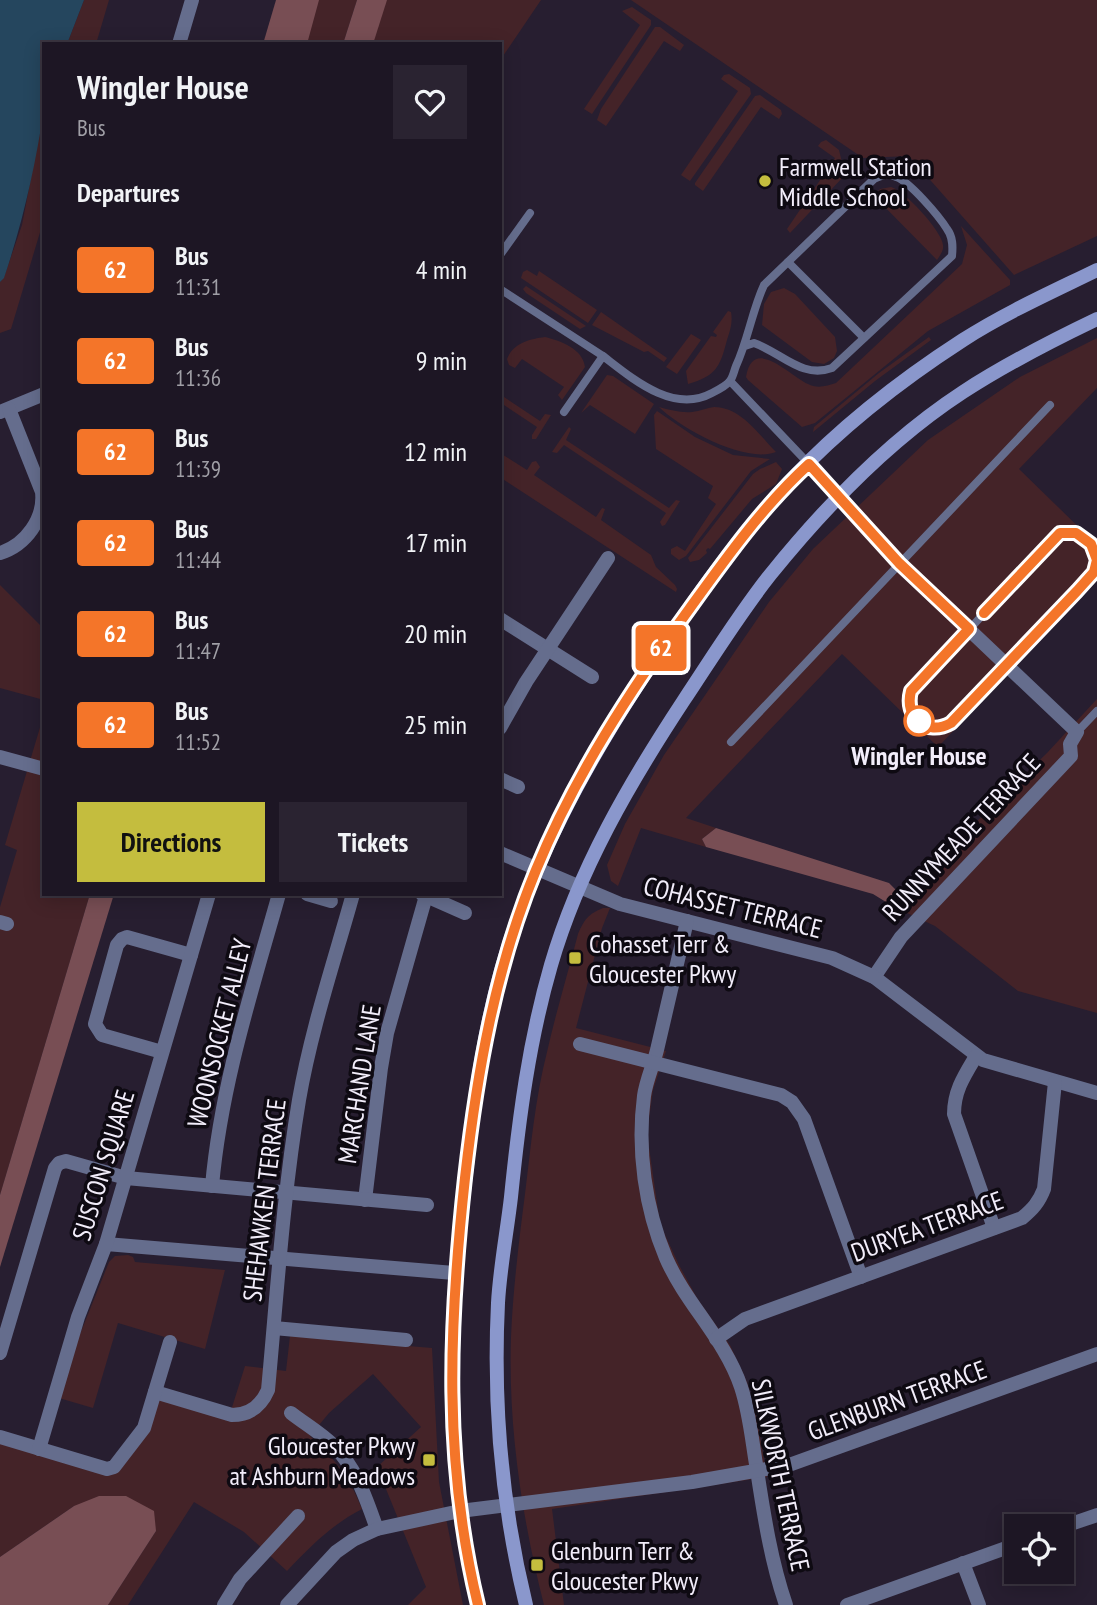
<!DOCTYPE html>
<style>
body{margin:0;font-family:"PT Sans Narrow",sans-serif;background:#2a2331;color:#f1f3f6;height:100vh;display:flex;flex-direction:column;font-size:26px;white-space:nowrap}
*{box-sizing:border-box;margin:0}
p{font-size:23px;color:#a09fa6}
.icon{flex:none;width:38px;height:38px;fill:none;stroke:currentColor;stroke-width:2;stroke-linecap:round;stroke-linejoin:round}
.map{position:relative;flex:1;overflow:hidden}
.side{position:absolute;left:42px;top:42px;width:460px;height:854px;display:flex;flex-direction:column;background:#1d1624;border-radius:0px;box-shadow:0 4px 18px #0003,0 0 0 2px #3b3541}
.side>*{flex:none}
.badge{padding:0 14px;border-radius:5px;font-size:24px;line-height:46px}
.controls{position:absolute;left:1004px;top:1514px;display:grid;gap:14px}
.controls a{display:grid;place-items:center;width:70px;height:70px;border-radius:0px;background:#1d1624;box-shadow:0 4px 18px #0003,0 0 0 2px #3b3541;font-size:35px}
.map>.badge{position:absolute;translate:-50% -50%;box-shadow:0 0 0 4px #fff}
h2{padding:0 35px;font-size:26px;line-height:63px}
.round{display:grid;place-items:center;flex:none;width:74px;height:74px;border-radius:0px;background:#2a2331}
.summary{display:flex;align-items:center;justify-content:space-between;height:119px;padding:0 35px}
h1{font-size:33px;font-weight:700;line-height:52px}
.button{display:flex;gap:14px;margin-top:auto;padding:14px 35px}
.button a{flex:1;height:80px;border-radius:0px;background:#c4bd3e;color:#111;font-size:28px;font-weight:700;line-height:80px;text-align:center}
.button a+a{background:#2a2331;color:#f1f3f6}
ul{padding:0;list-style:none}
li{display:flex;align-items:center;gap:21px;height:91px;padding:0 35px}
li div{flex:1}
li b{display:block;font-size:26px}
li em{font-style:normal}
li .badge{min-width:77px;font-weight:700;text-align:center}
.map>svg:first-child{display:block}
.green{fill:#442328}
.forest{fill:#784e54}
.water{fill:#25465e}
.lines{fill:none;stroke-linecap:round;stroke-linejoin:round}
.lane{stroke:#656d8d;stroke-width:8}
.street{stroke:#656d8d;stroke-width:14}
.secondary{stroke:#8a97cc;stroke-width:14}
.line-casing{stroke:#fff;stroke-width:16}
.line{stroke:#f47529;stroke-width:10}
.poi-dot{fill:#c4bd3e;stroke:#0e0a12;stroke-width:2.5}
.stop-dot{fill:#fff;stroke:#f47529;stroke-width:3.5}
.labels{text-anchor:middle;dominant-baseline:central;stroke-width:7;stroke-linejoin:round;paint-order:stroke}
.poi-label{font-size:26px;fill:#f2edfa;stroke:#0e0a12;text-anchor:start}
.stop-label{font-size:26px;font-weight:bold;fill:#f2edfa;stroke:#0e0a12}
.street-label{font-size:26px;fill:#f2edfa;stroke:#0e0a12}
</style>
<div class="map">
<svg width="1097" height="1605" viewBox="0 0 1097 1605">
<rect width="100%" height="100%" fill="#271e30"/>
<!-- green -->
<g class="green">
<polygon points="84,0 109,0 96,44 67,44"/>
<polygon points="304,0 357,0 343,44 291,44"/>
<polygon points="360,0 541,0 501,59 500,44 346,44"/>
<polygon points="631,0 1097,0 1097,236 1014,275 909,156 863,158"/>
<polygon points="632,7 651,20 651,25 592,114 584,109 640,25 622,11"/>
<polygon points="655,27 660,27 684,45 680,51 664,41 606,126 597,120 601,109"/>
<polygon points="729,74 750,88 751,94 690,181 681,175 738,91 721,79 724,75"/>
<polygon points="760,95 781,110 782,114 779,119 761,107 703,191 695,185 695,183 755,96"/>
<polygon points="44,109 44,219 11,329 0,333 0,282 4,277 22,225"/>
<polygon points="826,140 839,150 845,175 790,233 787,229 835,158 818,146 821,142"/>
<path d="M891 187C904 190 942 231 943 245 944 251 940 255 937 260L874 196 880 189Z"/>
<path d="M961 226 1010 280V285L928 331 815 423 802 427 748 380 746 377C753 335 790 376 808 384 817 389 827 386 836 383L962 264 967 245Z"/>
<polygon points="527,270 537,276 539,271 597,310 588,323 521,278 523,272"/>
<polygon points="526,286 586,326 580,329 526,293 523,289"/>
<polygon points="784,288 795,294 835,337 837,351 834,358 824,364 812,362 762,325 764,304 771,292"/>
<path d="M728 311 731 312C733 322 730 331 727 340 720 367 716 376 688 384L686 371 711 336 716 337 717 335 713 332Z"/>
<polygon points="601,312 667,358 664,362 648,351 644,352 592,325"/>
<polygon points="691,334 701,340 677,374 666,367"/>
<path d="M545 337C561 341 583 349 585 367L562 400 558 395 564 387 522 359 515 368 509 365 507 359C513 343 530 339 545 337Z"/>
<polygon points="929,337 931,340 875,381 813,432 814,427 879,373"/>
<polygon points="1097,338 1097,388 1019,469 1097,545 1097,581 938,747 842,654 686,818 716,828 702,839 706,847 641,828 618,886 611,881 607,865 625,824 664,755 769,602 813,549 928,440 1020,377"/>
<polygon points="607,375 613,376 654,404 635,434 590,405 581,413"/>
<polygon points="501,395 540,421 545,414 551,415 536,439 532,439 532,435 537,427 501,403"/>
<path d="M659 407C670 410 681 413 692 412 700 411 707 408 714 407 741 407 759 435 776 452 745 464 680 428 659 407Z"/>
<polygon points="657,411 695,437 733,455 770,459 751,471 686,556 679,560 671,554 671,549 677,546 685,551 716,504 708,498 713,486 656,449 654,415"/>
<polygon points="569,427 571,429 566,440 669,508 676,500 680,501 665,525 662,526 660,522 666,513 564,445 557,453 552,452"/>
<polygon points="500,453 527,470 532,462 536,461 540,467 534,475 596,517 602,508 605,509 601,520 651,555 656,567 675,585 677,589 676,592 501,478"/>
<polygon points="776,462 782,469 776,484 752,499 710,549 708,548 706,550 707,553 699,560 690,562 688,558 753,474 760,469"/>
<polygon points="0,585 41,626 44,625 44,700 0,688"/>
<polygon points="1097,699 1097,1013 1018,991 935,926 894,907 901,895 1047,753"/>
<polygon points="44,714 44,894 90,894 0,1195 0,907 17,850 5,845"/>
<path d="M603 908H610L602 928 576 1028 666 1051 653 1090 647 1133 660 1224 679 1265 697 1298 730 1345 747 1382 757 1419 767 1477 552 1509 564 1605H544C522 1518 508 1427 511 1337 513 1289 519 1241 525 1194 531 1146 535 1099 547 1052 556 1012 568 973 578 934 584 920 588 914 603 908Z"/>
<polygon points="128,1255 133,1257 135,1262 225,1270 205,1349 118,1323 93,1408 59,1398 74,1349 109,1262 115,1256"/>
<path d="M290 1336 432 1348 439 1482 463 1605H408L426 1587 377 1467 421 1427 373 1374 329 1413 310 1436C337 1462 348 1474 362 1509 331 1525 310 1547 287 1571L244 1532 194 1502 128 1605H108L156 1531 74 1506 0 1557V1442L107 1473 160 1398 228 1420 245 1366 286 1371Z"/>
</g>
<!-- forest -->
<g class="forest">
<polygon points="276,0 319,0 307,44 263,44"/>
<polygon points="357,0 387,0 373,44 343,44"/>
<polygon points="716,828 889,883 901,895 894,907 873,894 706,847 702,839"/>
<polygon points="90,894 114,894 0,1267 0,1195"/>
<polygon points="99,1496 126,1496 154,1511 156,1531 108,1605 0,1605 0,1557 74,1506"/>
</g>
<!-- water -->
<path class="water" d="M0 0H84L67 44H44C44 65 47 88 44 109 35 168 23 221 4 278L0 282Z"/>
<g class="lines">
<!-- lane -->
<g class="lane">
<polyline points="500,255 530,213"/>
<polyline points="788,262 864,338"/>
<polyline points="500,289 603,356"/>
<polyline points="730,381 809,464"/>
<path d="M564 412 603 356C633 379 673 414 712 393 718 390 726 386 730 381 733 377 734 371 736 366 748 340 752 311 764 285L874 179C882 175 888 173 896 177 909 181 939 216 947 229 953 237 953 246 952 256L832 368C802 379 782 353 754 343L745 346"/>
<path d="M1060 533C1086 533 1097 545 1094 572L951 723C926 737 904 717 911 691Z"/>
<polyline points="1077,732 1097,711"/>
<polyline points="731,742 1050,405"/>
</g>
<!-- street -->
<g class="street">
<polyline points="179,44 192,0"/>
<polyline points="0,412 44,394"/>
<polyline points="809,464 899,563 1077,732 1070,744 1071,756 901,937 874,977"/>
<path d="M0 553C26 545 45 518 42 492L9 409"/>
<polyline points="500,619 592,677"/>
<polyline points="500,728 526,682 608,558"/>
<polyline points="0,757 44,769"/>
<polyline points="500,779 518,787"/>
<polyline points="500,853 620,904 832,958 874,977 983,1060 1097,1093"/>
<polyline points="307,894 331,901"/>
<polyline points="422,894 465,913"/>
<path d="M687 921C677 964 667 1007 657 1050 653 1066 646 1081 644 1096 637 1150 645 1208 666 1258 686 1304 725 1339 741 1387 750 1414 752 1442 757 1470 764 1516 771 1561 786 1605"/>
<polyline points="0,922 7,924"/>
<polyline points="580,1044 781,1095 792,1102 804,1119 861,1277"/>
<polyline points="162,1052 102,1035 95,1024 117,945 122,939 127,937 191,955"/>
<path d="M976 1056C964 1076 954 1091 954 1114L994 1228"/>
<path d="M212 1186C221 1085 252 990 279 894"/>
<polyline points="365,1200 381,1068 387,1033 426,896"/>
<polyline points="106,1244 454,1273"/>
<polyline points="274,1328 406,1340"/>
<path d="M716 1339 745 1319 1022 1218C1033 1209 1039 1202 1044 1189L1055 1082"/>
<polyline points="0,1353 55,1168 59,1163 66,1161 126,1178 427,1205"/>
<path d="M155 1392 232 1415C249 1415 261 1406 268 1390 277 1294 283 1196 299 1100 311 1030 334 962 353 894"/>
<path d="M291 1413C305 1424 321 1433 334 1446 357 1469 366 1499 377 1529"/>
<polyline points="0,1437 107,1469 114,1467 144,1428 170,1342"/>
<polyline points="39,1449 78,1317 106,1244 209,894"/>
<polyline points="1062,1527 1097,1515"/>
<polyline points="963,1563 979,1605"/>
<polyline points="224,1605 240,1579 298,1516"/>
<polyline points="287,1605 336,1552 353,1540 377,1529 460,1511 692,1482 789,1465 1097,1354"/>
<polyline points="847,1605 1017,1544"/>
</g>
<!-- secondary -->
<g class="secondary">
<path d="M478 1605C446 1472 447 1336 463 1201 472 1119 481 1036 505 957 534 860 582 771 637 686 683 615 732 544 790 481 840 428 901 380 963 340 1005 313 1052 292 1097 270"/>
<path d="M526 1605C502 1507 493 1404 498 1303 500 1267 507 1232 511 1197 519 1118 529 1041 551 965 579 869 630 782 684 700 712 658 739 614 770 575 824 508 891 439 963 392 1006 364 1051 341 1097 319"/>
</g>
</g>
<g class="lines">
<!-- line casing -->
<g class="line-casing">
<path id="line" d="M478 1605C443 1461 449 1324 465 1178 477 1073 495 969 536 870 574 777 631 689 690 608 726 558 763 506 809 464L899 563 969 629 911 691C904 717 926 737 951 723L1077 591 1094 572 1097 560 1091 544 1087 541 1076 533H1060L984 613"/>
</g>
<!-- line -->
<use href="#line" class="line"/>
</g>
<!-- markers -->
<g class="poi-dot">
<circle cx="765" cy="181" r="7"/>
<rect x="568" y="951" width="14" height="14" rx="3.5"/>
<rect x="422" y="1453" width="14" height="14" rx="3.5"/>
<rect x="530" y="1558" width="14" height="14" rx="3.5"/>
</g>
<circle class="stop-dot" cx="919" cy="721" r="14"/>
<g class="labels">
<!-- poi labels -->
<g class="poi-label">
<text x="779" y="166">Farmwell Station<tspan x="779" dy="30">Middle School</tspan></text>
<text x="589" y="943">Cohasset Terr &amp;<tspan x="589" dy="30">Gloucester Pkwy</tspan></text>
<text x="415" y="1445" text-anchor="end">Gloucester Pkwy<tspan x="415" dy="30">at Ashburn Meadows</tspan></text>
<text x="551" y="1550">Glenburn Terr &amp;<tspan x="551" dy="30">Gloucester Pkwy</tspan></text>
</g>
<!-- stop labels -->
<g class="stop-label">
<text x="919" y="755">Wingler House</text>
</g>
<!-- street labels -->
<g class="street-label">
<text transform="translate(961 837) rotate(-47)">RUNNYMEADE TERRACE</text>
<text transform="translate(733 907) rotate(14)">COHASSET TERRACE</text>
<text transform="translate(219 1033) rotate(-76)">WOONSOCKET ALLEY</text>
<text transform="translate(359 1084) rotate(-81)">MARCHAND LANE</text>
<text transform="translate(103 1165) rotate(-73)">SUSCON SQUARE</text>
<text transform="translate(264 1200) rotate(-83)">SHEHAWKEN TERRACE</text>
<text transform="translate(927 1226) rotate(-20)">DURYEA TERRACE</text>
<text transform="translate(897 1400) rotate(-20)">GLENBURN TERRACE</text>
<text transform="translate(781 1475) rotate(78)">SILKWORTH TERRACE</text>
</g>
</g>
</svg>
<div class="controls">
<a><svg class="icon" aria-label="locate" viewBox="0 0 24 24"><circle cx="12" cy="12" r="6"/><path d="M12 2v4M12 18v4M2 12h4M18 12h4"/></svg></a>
</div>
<b class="badge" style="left:661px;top:648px;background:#f47529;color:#fff">62</b>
<section class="side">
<div class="summary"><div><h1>Wingler House</h1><p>Bus</p></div><a class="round"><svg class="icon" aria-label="heart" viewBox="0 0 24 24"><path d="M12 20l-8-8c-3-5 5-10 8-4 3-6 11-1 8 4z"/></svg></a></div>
<h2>Departures</h2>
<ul>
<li><span class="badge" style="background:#f47529;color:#fff">62</span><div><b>Bus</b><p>11:31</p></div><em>4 min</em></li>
<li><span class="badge" style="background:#f47529;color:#fff">62</span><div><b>Bus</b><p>11:36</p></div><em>9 min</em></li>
<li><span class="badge" style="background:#f47529;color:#fff">62</span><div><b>Bus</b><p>11:39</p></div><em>12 min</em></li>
<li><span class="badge" style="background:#f47529;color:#fff">62</span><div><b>Bus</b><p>11:44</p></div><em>17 min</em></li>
<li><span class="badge" style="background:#f47529;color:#fff">62</span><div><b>Bus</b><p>11:47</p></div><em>20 min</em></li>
<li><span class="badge" style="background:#f47529;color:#fff">62</span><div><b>Bus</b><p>11:52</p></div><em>25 min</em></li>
</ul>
<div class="button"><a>Directions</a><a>Tickets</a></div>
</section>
</div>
